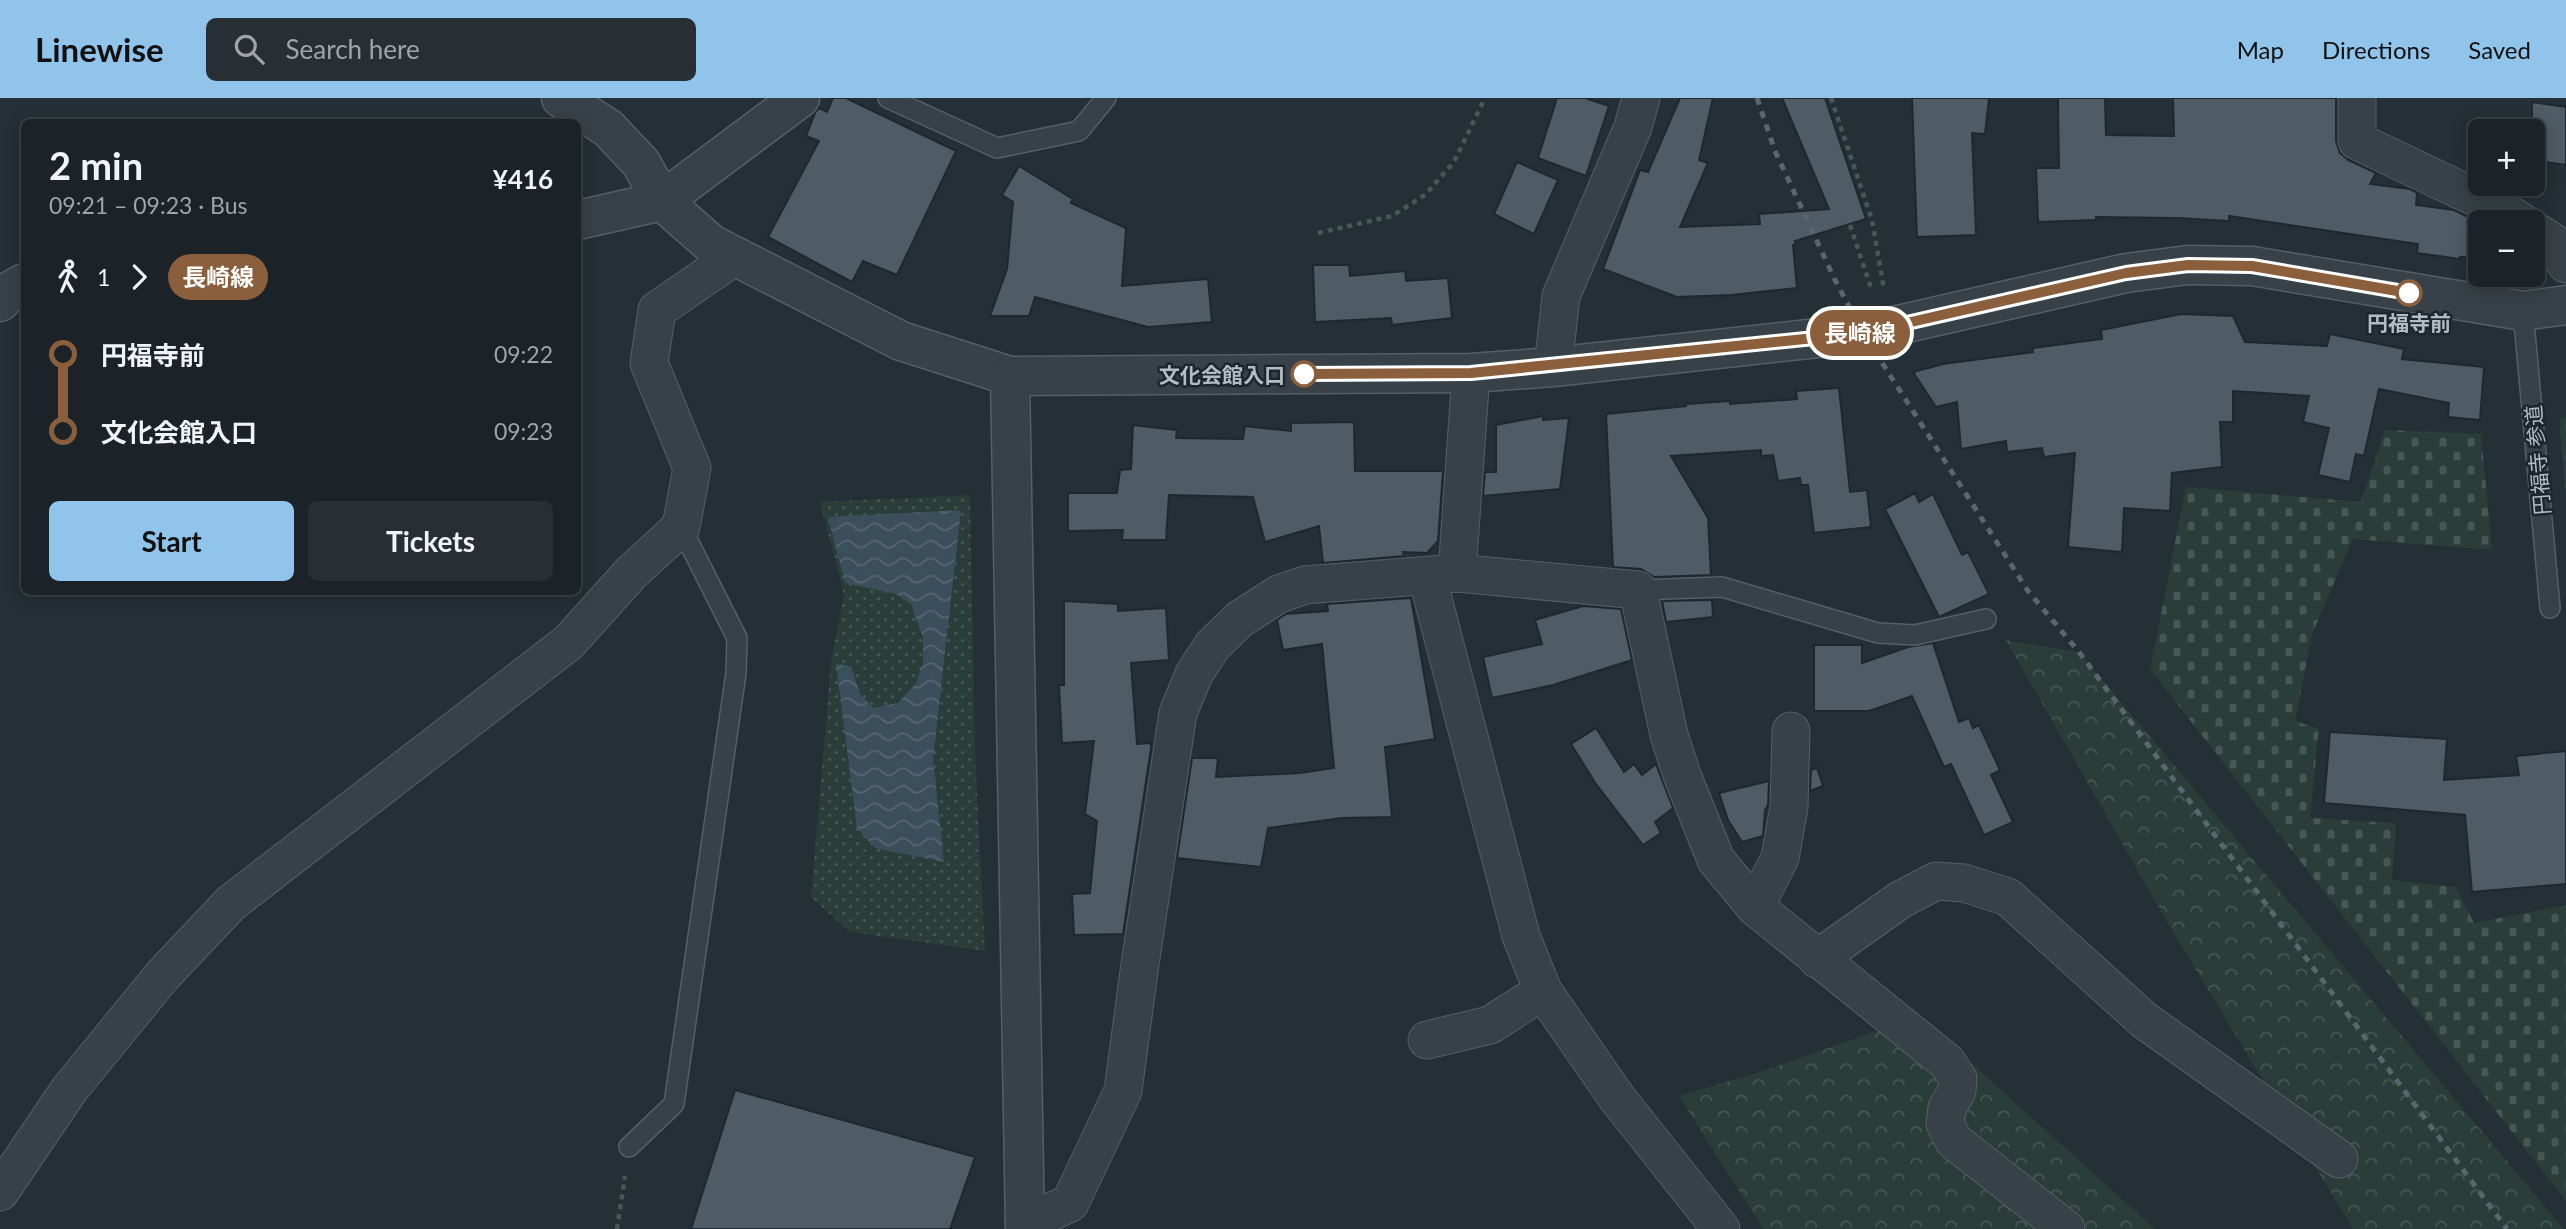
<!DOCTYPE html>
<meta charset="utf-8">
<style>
body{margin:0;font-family:Lato,"Noto Sans JP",sans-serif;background:#282f34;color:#f1f3f6;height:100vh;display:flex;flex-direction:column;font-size:26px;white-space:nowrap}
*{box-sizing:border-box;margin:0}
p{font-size:23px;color:#a0a4a8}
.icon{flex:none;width:38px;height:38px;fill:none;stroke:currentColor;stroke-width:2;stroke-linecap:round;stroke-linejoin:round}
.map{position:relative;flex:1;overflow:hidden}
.sheet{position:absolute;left:21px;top:21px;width:560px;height:476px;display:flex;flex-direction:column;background:#1b2328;border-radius:10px;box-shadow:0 4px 18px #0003,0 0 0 2px #394045}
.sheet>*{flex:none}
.badge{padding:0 14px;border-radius:23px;font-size:24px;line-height:46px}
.fabs{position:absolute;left:2468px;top:21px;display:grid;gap:14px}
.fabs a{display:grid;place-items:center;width:77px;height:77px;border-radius:10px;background:#1b2328;box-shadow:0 4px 18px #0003,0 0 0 2px #394045;font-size:35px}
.map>.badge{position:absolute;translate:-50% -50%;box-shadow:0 0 0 4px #fff}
.legs{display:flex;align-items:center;gap:10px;height:77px;padding:0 28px;font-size:23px}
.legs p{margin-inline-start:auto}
.headline{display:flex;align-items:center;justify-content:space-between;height:119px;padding:0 28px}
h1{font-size:38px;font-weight:700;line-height:52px}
.primary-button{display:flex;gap:14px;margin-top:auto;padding:14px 28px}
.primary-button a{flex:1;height:80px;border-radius:10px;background:#90c4ea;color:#111;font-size:28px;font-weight:700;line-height:80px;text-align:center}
.primary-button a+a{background:#282f34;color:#f1f3f6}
ul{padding:0 28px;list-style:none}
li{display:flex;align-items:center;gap:24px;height:77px;font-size:26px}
li i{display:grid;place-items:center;width:10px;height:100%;margin:0 9px;background:currentColor}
li i::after{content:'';width:18px;height:18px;margin:-9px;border:5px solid;border-radius:50%;background:#1b2328}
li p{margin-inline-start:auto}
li:first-child i{background:linear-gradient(#0000 50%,currentColor 0)}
li:last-child i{background:linear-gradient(currentColor 50%,#0000 0)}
header{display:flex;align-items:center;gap:42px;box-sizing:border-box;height:98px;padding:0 35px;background:#90c4ea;color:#111}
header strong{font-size:33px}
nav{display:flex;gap:38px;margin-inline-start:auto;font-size:24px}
.search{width:490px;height:63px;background:#282f34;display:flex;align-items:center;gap:18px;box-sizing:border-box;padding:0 24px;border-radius:10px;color:#a0a4a8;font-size:26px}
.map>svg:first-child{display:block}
.forest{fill:url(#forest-crowns)}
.cemetery{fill:url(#cemetery-stones)}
.park{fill:url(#park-dots)}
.water{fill:url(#water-waves)}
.building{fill:#4f5c65;stroke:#1e282e;stroke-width:2}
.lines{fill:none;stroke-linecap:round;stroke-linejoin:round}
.service-casing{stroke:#555f65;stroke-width:22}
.minor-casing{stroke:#555f65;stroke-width:39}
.tertiary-casing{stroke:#555f65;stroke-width:41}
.path{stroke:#475957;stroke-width:4.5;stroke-dasharray:5 5;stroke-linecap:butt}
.service{stroke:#374147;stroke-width:19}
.minor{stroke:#374147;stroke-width:37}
.tertiary{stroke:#374147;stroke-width:38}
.rail{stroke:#5a666e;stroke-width:5;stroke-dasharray:7 7;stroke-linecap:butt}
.line-1-casing{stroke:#fff;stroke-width:16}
.line-1{stroke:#8b5e3c;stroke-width:10}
.stop-1-dot{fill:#fff;stroke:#8b5e3c;stroke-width:3.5}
.labels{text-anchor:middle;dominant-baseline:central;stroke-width:5;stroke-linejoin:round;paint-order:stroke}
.stop-label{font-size:21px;font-weight:bold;fill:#b2bcc3;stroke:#1c262c}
.street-label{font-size:21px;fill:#b2bcc3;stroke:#1c262c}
</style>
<header>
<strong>Linewise</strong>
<div class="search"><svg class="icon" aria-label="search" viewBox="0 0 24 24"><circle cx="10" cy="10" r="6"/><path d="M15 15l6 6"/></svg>Search here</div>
<nav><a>Map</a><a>Directions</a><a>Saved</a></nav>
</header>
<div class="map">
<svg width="2566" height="1131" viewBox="0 0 2566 1131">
<defs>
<pattern id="forest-crowns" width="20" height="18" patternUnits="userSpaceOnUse" patternTransform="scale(1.75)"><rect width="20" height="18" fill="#2a3d39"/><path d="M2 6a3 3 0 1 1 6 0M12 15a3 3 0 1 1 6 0" fill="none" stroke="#465754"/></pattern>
<pattern id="cemetery-stones" width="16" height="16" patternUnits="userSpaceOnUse" patternTransform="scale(1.75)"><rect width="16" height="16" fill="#2a3d39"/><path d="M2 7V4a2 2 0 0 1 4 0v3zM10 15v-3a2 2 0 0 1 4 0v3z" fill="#465754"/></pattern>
<pattern id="park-dots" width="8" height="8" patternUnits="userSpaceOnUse" patternTransform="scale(1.75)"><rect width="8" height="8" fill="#2a3d39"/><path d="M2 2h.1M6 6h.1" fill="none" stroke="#465754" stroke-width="1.8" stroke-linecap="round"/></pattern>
<pattern id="water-waves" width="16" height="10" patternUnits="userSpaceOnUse" patternTransform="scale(1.75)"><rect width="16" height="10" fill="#3a4e5c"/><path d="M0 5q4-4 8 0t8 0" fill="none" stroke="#546672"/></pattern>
</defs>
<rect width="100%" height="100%" fill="#242f36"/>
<!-- forest -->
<g class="forest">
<polygon points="2006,542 2079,554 2564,1131 2353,1131 2167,824"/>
<polygon points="1919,918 2155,1131 1763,1131 1679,998 1769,971"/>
</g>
<!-- cemetery -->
<g class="cemetery">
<polygon points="2566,319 2566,403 2559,322"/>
<polygon points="2385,332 2481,336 2492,452 2353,441 2312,536 2295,623 2319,631 2310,720 2396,725 2392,782 2456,789 2474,825 2566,807 2566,1103 2150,571 2186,389 2361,404"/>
</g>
<!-- park -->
<polygon class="park" points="970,397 975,654 985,853 850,834 811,799 831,564 844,497 820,404"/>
<!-- water -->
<polygon class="water" points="961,412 933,661 944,764 875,750 857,730 836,566 851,568 860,596 873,610 898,605 916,585 923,565 923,540 911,506 896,496 845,485 828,419"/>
<!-- building -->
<g class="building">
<polygon points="833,0 846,0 956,53 897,177 863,163 852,184 768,139 819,43 806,38 815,15 819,10 827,14"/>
<polygon points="1557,0 1585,0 1609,8 1586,78 1538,60"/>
<polygon points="1680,0 1713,0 1699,62 1708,65 1680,129 1760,126 1759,116 1829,111 1782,0 1825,0 1866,121 1795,143 1795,147 1793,147 1797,190 1732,197 1677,199 1603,171 1640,72 1648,74"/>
<polygon points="1912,0 1989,0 1985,36 1972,35 1976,137 1917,139"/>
<polygon points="2058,0 2105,0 2106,37 2174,38 2173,0 2336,0 2336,43 2340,55 2348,62 2376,75 2370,86 2410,91 2417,95 2416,107 2454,112 2480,125 2480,159 2460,159 2460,161 2417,155 2418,146 2229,118 2229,123 2177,120 2096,119 2096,122 2038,124 2036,70 2059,70"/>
<polygon points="2532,4 2566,9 2566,67 2532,62"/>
<polygon points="1517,64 1558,82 1534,136 1494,116"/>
<polygon points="1019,68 1073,101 1071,105 1126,130 1122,188 1208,181 1212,224 1148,229 1035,199 1029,218 990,218 1007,171 1013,104 1002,97"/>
<polygon points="1313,167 1349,167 1350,178 1405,173 1406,183 1448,180 1452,220 1392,227 1391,220 1315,224"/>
<polygon points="2181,216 2233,218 2245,244 2327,248 2330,236 2404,251 2402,261 2484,269 2480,322 2448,319 2449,305 2379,291 2364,358 2356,356 2350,384 2318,377 2329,330 2303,324 2309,298 2233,293 2233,324 2220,324 2222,369 2172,375 2170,413 2124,410 2122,454 2068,449 2075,355 2044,359 2042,350 2007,354 2006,343 1961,351 1957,304 1936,309 1913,274 1943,266 2033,254 2033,250 2102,241 2101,232"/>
<polygon points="1839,290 1850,394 1867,392 1871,429 1814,435 1808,387 1801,387 1800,380 1778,383 1773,357 1761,358 1761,352 1671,358 1708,420 1711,477 1654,479 1641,471 1613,469 1606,316 1686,308 1686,306 1730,303 1730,306 1797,301 1796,293"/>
<polygon points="1543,318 1543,322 1569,320 1560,391 1483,398 1485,374 1496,374 1496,327"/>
<polygon points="1354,324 1355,373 1443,373 1438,443 1427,455 1403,454 1404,458 1323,465 1319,428 1265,444 1253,399 1169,397 1166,442 1122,442 1123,432 1068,433 1068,395 1117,395 1120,372 1131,371 1133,327 1177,332 1176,340 1243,341 1245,328 1291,333 1291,325"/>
<polygon points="1915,395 1919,404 1933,396 1962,457 1968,454 1989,496 1939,519 1885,411"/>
<polygon points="1411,500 1435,641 1385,649 1392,719 1342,720 1268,730 1261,769 1177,760 1192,660 1218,660 1216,679 1300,675 1334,670 1322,546 1283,552 1277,522 1286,516 1328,513 1327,506"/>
<polygon points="1712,502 1713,519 1666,524 1662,503"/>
<polygon points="1064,503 1118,506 1118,513 1166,510 1169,562 1131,565 1137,646 1151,645 1151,650 1123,836 1074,837 1072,796 1090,795 1097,723 1085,716 1094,643 1062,645 1059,587 1064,587"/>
<polygon points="1583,508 1621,511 1632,562 1553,587 1492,600 1483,559 1542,546 1535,522"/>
<polygon points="1933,545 1959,624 1969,620 1973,630 1979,627 2000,672 1991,677 2013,724 1984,737 1951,666 1944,669 1912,598 1869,613 1814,613 1814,547 1862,547 1862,565 1908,549"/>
<polygon points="1596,630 1624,674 1634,666 1642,677 1656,666 1673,710 1655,724 1661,735 1643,747 1596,686 1571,646"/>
<polygon points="2330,634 2447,641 2444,682 2519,677 2516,658 2566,653 2566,786 2472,794 2465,717 2324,705"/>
<polygon points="1817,670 1823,688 1810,693 1811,672"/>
<polygon points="1769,683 1768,707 1765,712 1763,738 1742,744 1728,722 1719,695"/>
<polygon points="735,992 975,1059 950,1131 691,1131"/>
</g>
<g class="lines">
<!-- service casing -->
<g class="service-casing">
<g id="service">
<polyline points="888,0 997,50 1079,33 1106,0"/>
<polyline points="2523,213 2550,510"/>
<polyline points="1638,492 1722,489 1878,535 1915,537 1986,521"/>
<polyline points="629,1049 674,1006 736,575 737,540 681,429"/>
</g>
</g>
<!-- minor casing -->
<g class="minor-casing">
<g id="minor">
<polyline points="2357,0 2357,43 2506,114 2522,124"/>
<polyline points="2532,131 2554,145 2566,166"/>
<polyline points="1553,269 1561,198 1633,29 1641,0"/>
<polyline points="1457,475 1471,275"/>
<polyline points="1427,478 1521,838 1543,893 1617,1000 1721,1131"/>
<polyline points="1755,809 1780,760 1789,709 1791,633"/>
<polyline points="1817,861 1900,802 1936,783 1964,785 2008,799 2144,922 2339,1061"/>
<polyline points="1427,942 1490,927 1543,893"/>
<polyline points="0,1094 69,992 162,878 231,805 569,544 631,475 681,429 692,370 649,265 657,212 734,159"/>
<polyline points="1025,1126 1070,1105 1123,993 1140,866 1178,615 1194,576 1213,547 1240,521 1279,496 1305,487 1457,475 1638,492 1669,637 1682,677 1716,762 1755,809 1947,964 1958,981 1957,993 1947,1010 1945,1026 1954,1043 2066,1131"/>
</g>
</g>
<!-- tertiary casing -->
<g class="tertiary-casing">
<g id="tertiary">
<polyline points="561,0 608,30 641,65 662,103 711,146 901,243 1010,278 1471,275 1553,269 1863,235 2126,175 2188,167 2252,168 2523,213 2566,207"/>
<polyline points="578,122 662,103 800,0"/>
<polyline points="0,204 10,193 24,185"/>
<polyline points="1010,278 1025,1131"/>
</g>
</g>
<!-- path -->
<g class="path">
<polyline points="1831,0 1872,122 1884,191"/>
<polyline points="1850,127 1872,193"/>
<polyline points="1318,135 1392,118 1425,97 1454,64 1485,0"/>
<polyline points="617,1131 625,1078"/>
</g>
<!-- service -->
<use href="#service" class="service"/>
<!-- minor -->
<use href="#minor" class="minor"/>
<!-- tertiary -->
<use href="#tertiary" class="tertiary"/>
<!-- rail -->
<polyline class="rail" points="1757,0 1775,53 1835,182 1863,235 2028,493 2079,554 2507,1131"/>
</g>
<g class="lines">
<!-- line-1 casing -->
<g class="line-1-casing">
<polyline id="line-1" points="1304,276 1471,275 1863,235 2126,175 2188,167 2252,168 2409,195"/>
</g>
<!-- line-1 -->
<use href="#line-1" class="line-1"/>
</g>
<!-- markers -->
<g class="stop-1-dot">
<circle cx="2409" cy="195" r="12"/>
<circle cx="1304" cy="276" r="12"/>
</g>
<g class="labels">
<!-- stop labels -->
<g class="stop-label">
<text x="2409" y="224">円福寺前</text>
<text x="1285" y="276" text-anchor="end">文化会館入口</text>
</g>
<!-- street labels -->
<g class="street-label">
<text transform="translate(2537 362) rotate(-95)">円福寺 参道</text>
</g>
</g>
</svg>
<div class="fabs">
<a>+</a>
<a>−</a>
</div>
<b class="badge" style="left:1860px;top:235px;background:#8b5e3c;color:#fff">長崎線</b>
<section class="sheet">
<div class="headline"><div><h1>2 min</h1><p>09:21 – 09:23 · Bus</p></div><b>¥416</b></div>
<div class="legs"><svg class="icon" aria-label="walk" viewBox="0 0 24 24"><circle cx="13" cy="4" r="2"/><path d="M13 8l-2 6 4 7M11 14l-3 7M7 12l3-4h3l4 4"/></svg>1<svg class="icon" aria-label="forward" viewBox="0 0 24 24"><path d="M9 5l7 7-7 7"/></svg><b class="badge" style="background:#8b5e3c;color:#fff">長崎線</b></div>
<ul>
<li><i style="color:#8b5e3c"></i><b>円福寺前</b><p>09:22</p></li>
<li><i style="color:#8b5e3c"></i><b>文化会館入口</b><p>09:23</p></li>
</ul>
<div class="primary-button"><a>Start</a><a>Tickets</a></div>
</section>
</div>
